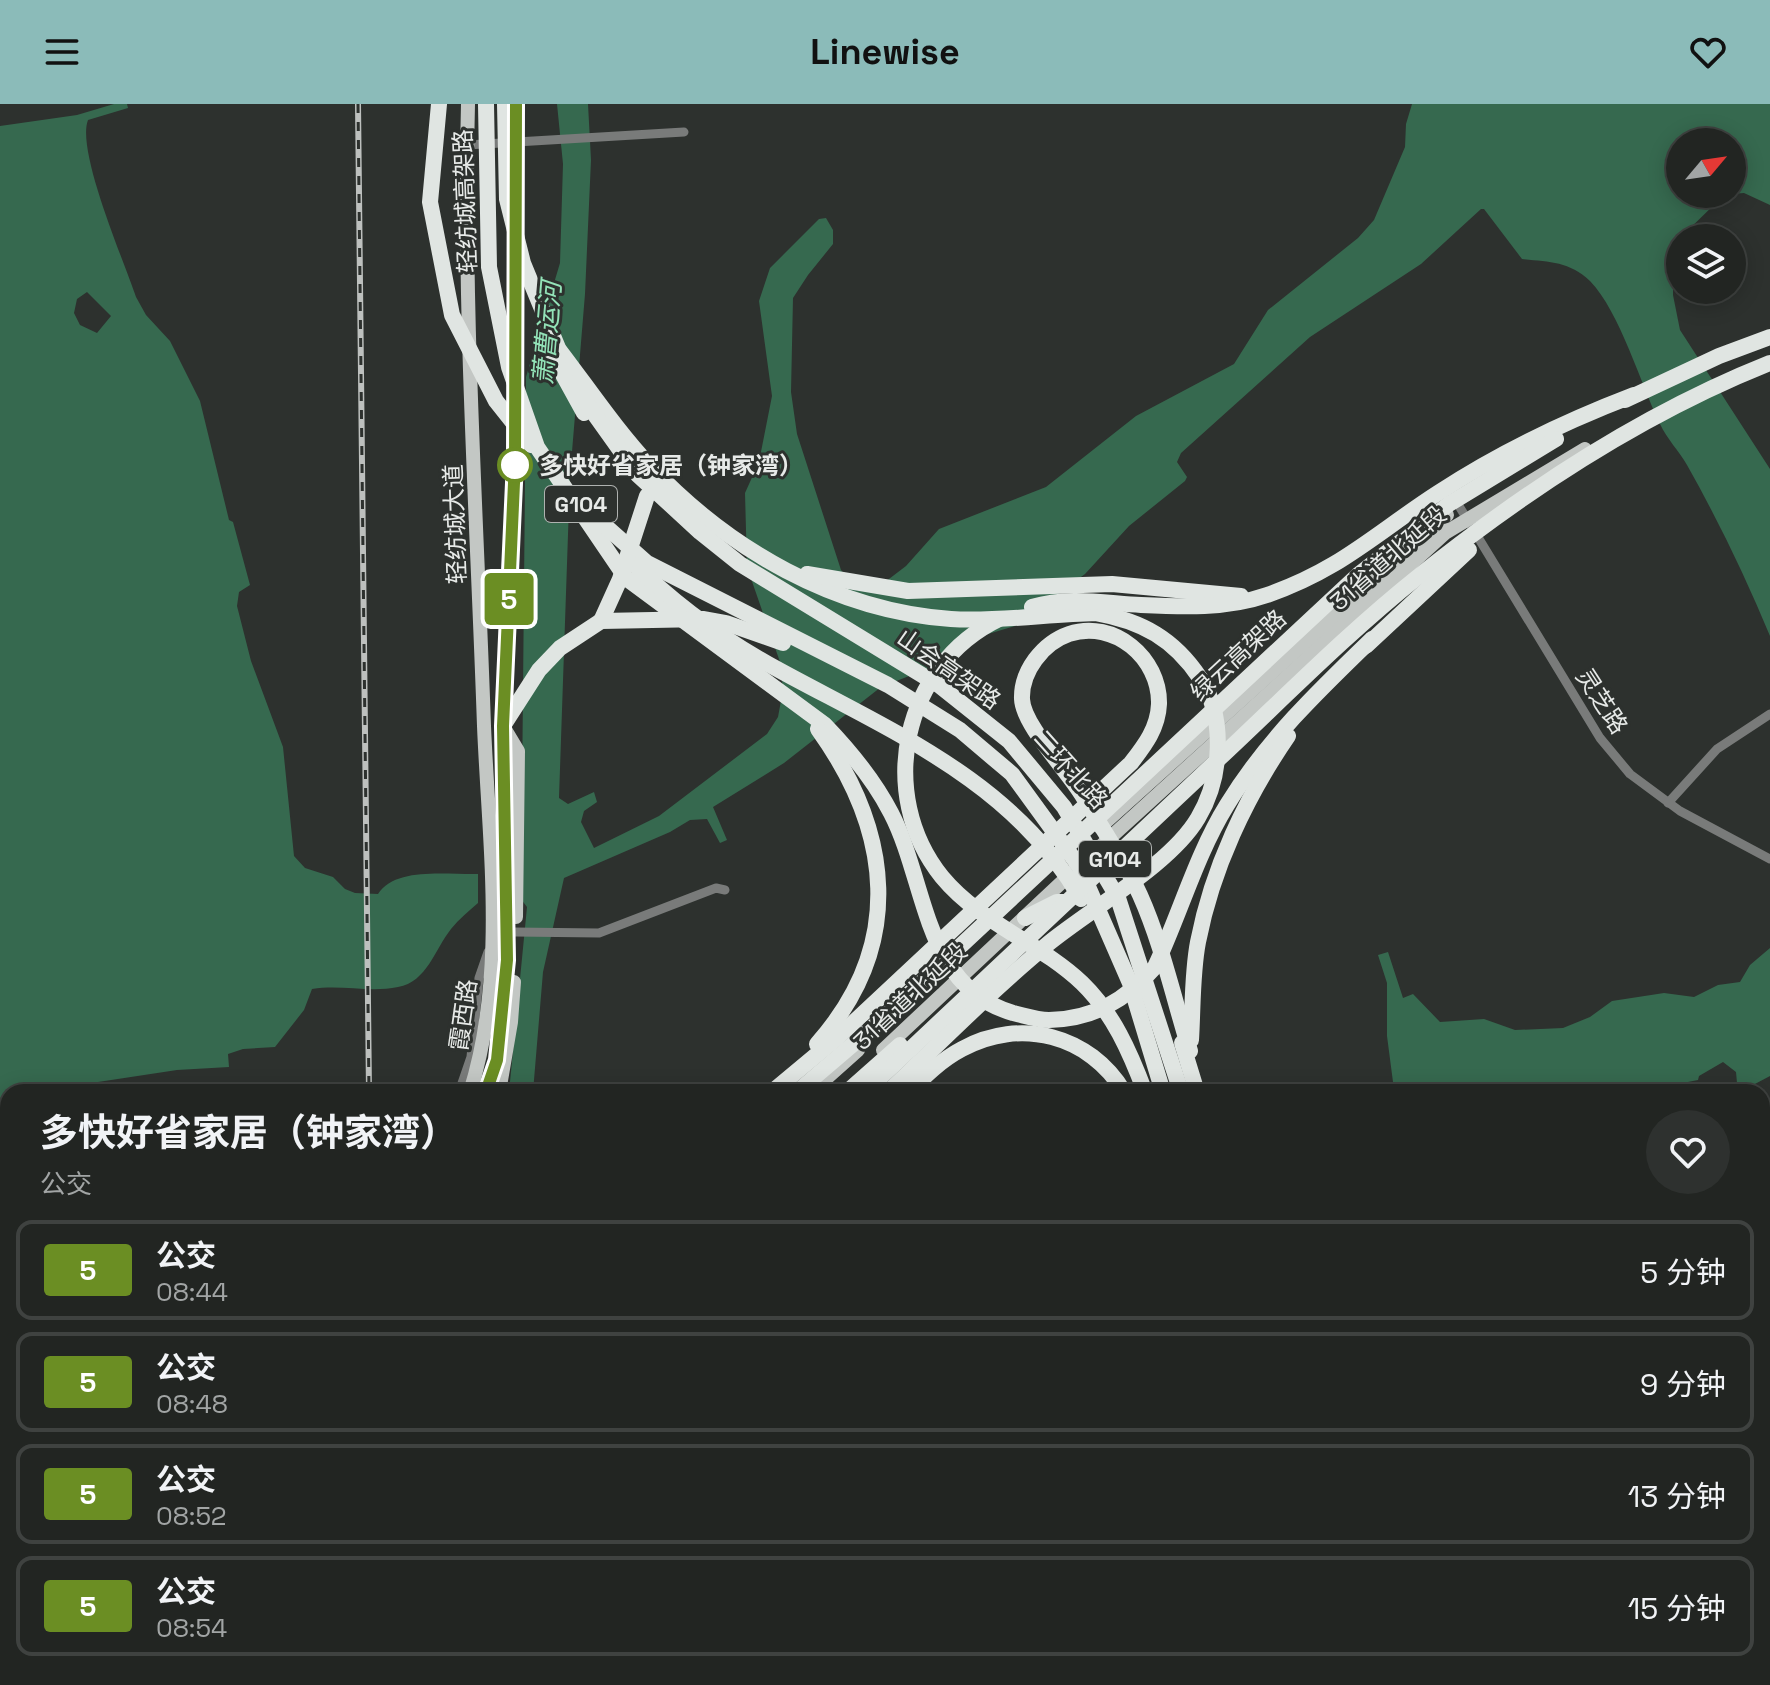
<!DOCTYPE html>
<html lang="zh">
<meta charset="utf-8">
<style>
body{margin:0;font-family:"Space Grotesk","Noto Sans SC",sans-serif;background:#2e312f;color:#f1f3f6;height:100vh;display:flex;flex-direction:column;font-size:30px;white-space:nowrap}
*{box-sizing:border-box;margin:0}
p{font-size:26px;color:#a2a5a5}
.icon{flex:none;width:44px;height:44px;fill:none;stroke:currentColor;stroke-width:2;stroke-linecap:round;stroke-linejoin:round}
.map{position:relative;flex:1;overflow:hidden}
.sheet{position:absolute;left:0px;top:980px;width:1770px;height:602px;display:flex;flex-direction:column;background:#222522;border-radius:24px 24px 0 0;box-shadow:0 4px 20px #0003,0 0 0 2px #3f4240}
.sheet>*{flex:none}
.badge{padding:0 16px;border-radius:6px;font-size:28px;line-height:52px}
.needle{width:52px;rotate:61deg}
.buttons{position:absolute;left:1666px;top:24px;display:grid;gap:16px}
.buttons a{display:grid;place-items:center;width:80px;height:80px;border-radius:50%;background:#222522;box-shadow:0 4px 20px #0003,0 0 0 2px #3f4240;font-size:40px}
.map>.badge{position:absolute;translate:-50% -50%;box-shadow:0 0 0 4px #fff}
.round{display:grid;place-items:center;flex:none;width:84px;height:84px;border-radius:42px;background:#2e312f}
.head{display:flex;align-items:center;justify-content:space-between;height:136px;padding:0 40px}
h1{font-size:38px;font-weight:700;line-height:60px}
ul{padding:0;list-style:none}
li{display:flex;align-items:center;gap:24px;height:100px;margin:0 16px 12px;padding:0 24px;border:4px solid #3f4240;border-radius:16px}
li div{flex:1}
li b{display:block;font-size:30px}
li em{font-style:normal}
li .badge{min-width:88px;font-weight:700;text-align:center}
header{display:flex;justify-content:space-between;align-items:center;height:104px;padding:0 40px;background:#8bbbb9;color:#111;font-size:36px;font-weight:700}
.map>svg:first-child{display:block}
.water{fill:#36694f;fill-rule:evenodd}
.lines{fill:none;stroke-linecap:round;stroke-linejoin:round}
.street{stroke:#797b7a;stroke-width:9}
.primary{stroke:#c3c7c4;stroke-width:14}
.highway{stroke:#e0e5e2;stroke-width:16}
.rail-casing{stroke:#bdc0be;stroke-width:6}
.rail{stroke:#2d312e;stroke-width:3;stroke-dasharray:9;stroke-linecap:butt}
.line-casing{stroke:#fff;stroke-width:18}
.line{stroke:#6b8e23;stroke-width:12}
.stop-dot{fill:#fff;stroke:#6b8e23;stroke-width:4}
.labels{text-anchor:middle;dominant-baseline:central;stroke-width:6;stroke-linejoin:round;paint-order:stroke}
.shield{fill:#2d312e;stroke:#afb2b0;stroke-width:2}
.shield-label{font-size:22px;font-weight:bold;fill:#e7eae8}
.street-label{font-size:24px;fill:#e7eae8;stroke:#2d312e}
.stop-label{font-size:24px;font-weight:bold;fill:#e7eae8;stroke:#2d312e;text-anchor:start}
.water-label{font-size:26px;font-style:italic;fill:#93e3b8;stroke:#2d312e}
</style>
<header><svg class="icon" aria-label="menu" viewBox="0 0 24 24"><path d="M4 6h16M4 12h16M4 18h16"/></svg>Linewise<svg class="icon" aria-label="heart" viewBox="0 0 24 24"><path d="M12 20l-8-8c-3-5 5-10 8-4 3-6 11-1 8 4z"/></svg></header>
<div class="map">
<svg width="1770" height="1581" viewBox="0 0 1770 1581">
<rect width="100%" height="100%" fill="#2d312e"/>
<!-- water -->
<g class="water">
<path d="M114 0H127L128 4 88 16C76 47 124 157 136 193L146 211 170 237 200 297 229 416 233 418 250 481 239 488 237 502 251 557 283 643 294 752 305 764 333 773 345 785 355 789 378 790C395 762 450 771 478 770V799C469 807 459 815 451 825 435 845 427 878 398 883 369 889 341 880 312 885L304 906 275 943 243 945 228 950 229 963 177 966 98 978 65 988H8V1037L0 1046V22L77 11ZM87 188 111 212 97 229 80 221 74 209 77 195Z"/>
<path d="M557 0H588L591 56 585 190 570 372 559 694 568 700 594 688 597 698 584 707 581 718 594 744 659 712 767 630 778 613 783 586 780 558 747 463 745 389 759 358 772 292 759 197 770 164 819 115 826 114 833 126V140L808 171 793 194 791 288 797 330 841 466 847 473 885 478 906 462 939 425 1046 383 1136 312 1234 260 1268 206 1358 134 1374 116 1405 43 1406 20 1412 0H1770V101L1744 89 1732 90V38H1680V90H1732L1719 96 1680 134 1673 170V191L1680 226 1770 365V532C1746 474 1718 416 1687 361 1679 347 1667 335 1660 320 1641 281 1620 208 1590 177 1569 157 1549 158 1522 155L1484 105H1481L1421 160 1310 233 1181 349 1177 358 1187 373 1185 377 1129 422 1085 470 1015 522 978 533 945 558 881 583 784 659 713 703 727 736 720 739 707 715 690 716 670 728 564 774 543 868 533 988H509L527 803 521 795 526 273 560 159 563 60Z"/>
<polygon points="1770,844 1770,972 1753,981 1737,979 1736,968 1723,958 1699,972 1698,976 1637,988 1390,988 1393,978 1387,932 1387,879 1378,851 1388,848 1403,894 1413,890 1440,918 1484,915 1515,926 1563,924 1590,913 1612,897 1664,889 1694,893 1718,881 1740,878 1750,861"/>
<polygon points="726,1574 1006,1574 990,1581 702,1581"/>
<polygon points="1562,1574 1724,1574 1724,1581 1567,1581"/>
</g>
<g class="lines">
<!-- street -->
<g class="street">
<polyline points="467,41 684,28"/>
<polyline points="1459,402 1600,634 1630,670 1680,707 1770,755"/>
<polyline points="1668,699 1717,645 1770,610"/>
<polyline points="515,828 599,829 716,784 725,786"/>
<polyline points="459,988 471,953 479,874 488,848"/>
<polyline points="774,1574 776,1581"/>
</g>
<!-- primary -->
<g class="primary">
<path d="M468 0C463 207 477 415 484 622 489 742 507 871 470 988"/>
<polyline points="514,90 516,0"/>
<polyline points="503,622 518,647 516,813"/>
<polyline points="1100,723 1447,411"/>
<polyline points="883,946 1079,762 1445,429 1585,345"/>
<polyline points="486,988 497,956 507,856 503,622 515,357 516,143"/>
<polyline points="499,988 511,918 514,878"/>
<polyline points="811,988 858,946"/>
<polyline points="0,1271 8,1271"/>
<polyline points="0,1284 8,1285"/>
<polyline points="137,1581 138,1574"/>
<polyline points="154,1581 155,1574"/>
<polyline points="169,1581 170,1574"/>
<polyline points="185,1581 185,1574"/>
<polyline points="195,1581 196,1574"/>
</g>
<!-- highway -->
<g class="highway">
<polyline points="439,0 430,98 452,211 496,297 531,341"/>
<path d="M486 0 489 163 509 263 537 343 626 474 825 621C851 648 874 676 891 709 927 778 923 883 1013 909 1026 912 1037 916 1049 916 1094 915 1126 896 1155 863 1180 810 1196 751 1227 701 1266 637 1318 587 1372 535"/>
<polyline points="505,0 507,95 523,159 563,256"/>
<path d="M560 247C589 285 617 327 650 362 728 445 835 507 951 515 999 518 1048 510 1096 509 1142 517 1174 535 1200 574 1226 614 1222 674 1198 714 1171 760 1092 804 1049 839 993 885 941 938 888 988"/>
<polyline points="551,249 584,309"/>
<polyline points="583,294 638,371 700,428 740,460 940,582 1009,637 1064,703 1118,794 1181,988"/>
<polyline points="1625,296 1719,252 1770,233"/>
<polyline points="585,404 647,459 888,581 960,626 1012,670 1079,762 1130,879 1163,988"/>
<path d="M631 457C671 497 718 532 768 560 883 624 1012 674 1081 795"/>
<polyline points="807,470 908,487 1112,480 1241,492"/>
<path d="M1032 503C1069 492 1103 499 1141 501 1182 503 1227 505 1267 491 1340 466 1376 429 1438 389 1499 349 1566 317 1634 291"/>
<path d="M999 515C903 561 875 690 942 773 980 819 1040 839 1082 879 1113 909 1130 948 1145 988"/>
<polyline points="601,517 620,475 647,392"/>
<polyline points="1366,542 1469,446"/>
<polyline points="503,622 539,566 560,544 601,517 704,515 726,519 783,539"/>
<polyline points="1025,814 1057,798 1064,798"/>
<path d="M1191 936C1193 904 1192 869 1198 838 1212 765 1246 693 1288 632"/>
<polyline points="1182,939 1197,988"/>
<path d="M817 940C905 841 892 728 818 625"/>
<path d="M772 988 838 933 1131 659C1145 641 1158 624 1159 600 1160 554 1114 515 1069 530 1043 539 1021 567 1022 595 1023 621 1067 666 1082 691 1102 724 1124 756 1140 791 1162 840 1174 896 1190 947"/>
<polyline points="797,988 879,918 1358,471 1449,400 1556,335"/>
<polyline points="847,988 900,941"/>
<path d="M865 988C980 880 1094 772 1209 664 1278 600 1345 531 1419 472 1525 387 1644 309 1770 259"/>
<path d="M909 988C925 972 941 956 962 945 1020 913 1090 931 1124 988"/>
<polyline points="0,1248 8,1248"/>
<polyline points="0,1332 8,1333"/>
<polyline points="1271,1574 1271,1581"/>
<polyline points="1306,1574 1306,1581"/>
<polyline points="1257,1581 1257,1574"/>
<polyline points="1292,1581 1292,1574"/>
</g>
<!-- rail casing -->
<g class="rail-casing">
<g id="rail">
<polyline points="358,0 369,988"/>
<polyline points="431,1574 432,1581"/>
</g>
</g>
<!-- rail -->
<use href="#rail" class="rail"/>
</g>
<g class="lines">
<!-- line casing -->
<g class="line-casing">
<polyline id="line" points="486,988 497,956 507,856 503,622 515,357 516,0"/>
</g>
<!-- line -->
<use href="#line" class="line"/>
</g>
<!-- markers -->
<circle class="stop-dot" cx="515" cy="361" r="16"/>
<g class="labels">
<!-- shield labels -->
<g class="shield">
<rect x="545" y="382" width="72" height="36" rx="6"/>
<rect x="1079" y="737" width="72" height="36" rx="6"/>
</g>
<g class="shield-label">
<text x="581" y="400">G104</text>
<text x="1115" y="755">G104</text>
</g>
<!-- street labels -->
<g class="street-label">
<text transform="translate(465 97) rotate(-92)">轻纺城高架路</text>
<text transform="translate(455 420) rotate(-92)">轻纺城大道</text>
<text transform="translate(1388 454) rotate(-41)">31省道北延段</text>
<text transform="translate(1238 551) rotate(-43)">绿云高架路</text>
<text transform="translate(949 565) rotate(35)">山会高架路</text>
<text transform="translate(1602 597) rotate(57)">灵芝路</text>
<text transform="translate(1071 665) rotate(48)">二环北路</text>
<text transform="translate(910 892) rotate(-43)">31省道北延段</text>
<text transform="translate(463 911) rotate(-82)">霞西路</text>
</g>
<!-- stop labels -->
<g class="stop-label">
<text x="539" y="361">多快好省家居（钟家湾）</text>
</g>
<!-- water labels -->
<g class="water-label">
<text transform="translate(547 229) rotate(-85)">萧曹运河</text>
</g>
</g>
</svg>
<div class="buttons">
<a><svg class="needle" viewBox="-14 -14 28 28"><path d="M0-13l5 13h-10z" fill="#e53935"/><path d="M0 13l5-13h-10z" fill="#a2a5a5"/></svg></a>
<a><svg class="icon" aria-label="layers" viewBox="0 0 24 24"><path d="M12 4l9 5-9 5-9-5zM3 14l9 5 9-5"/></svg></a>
</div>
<b class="badge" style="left:509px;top:495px;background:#6b8e23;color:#fff">5</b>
<section class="sheet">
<div class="head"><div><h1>多快好省家居（钟家湾）</h1><p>公交</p></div><a class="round"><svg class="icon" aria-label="heart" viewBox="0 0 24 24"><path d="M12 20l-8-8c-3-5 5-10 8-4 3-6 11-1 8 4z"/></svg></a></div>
<ul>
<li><span class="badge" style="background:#6b8e23;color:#fff">5</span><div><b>公交</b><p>08:44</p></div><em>5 分钟</em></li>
<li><span class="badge" style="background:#6b8e23;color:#fff">5</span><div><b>公交</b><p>08:48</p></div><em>9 分钟</em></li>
<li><span class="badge" style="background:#6b8e23;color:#fff">5</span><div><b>公交</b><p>08:52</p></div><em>13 分钟</em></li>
<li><span class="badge" style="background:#6b8e23;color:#fff">5</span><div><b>公交</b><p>08:54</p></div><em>15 分钟</em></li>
</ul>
</section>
</div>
